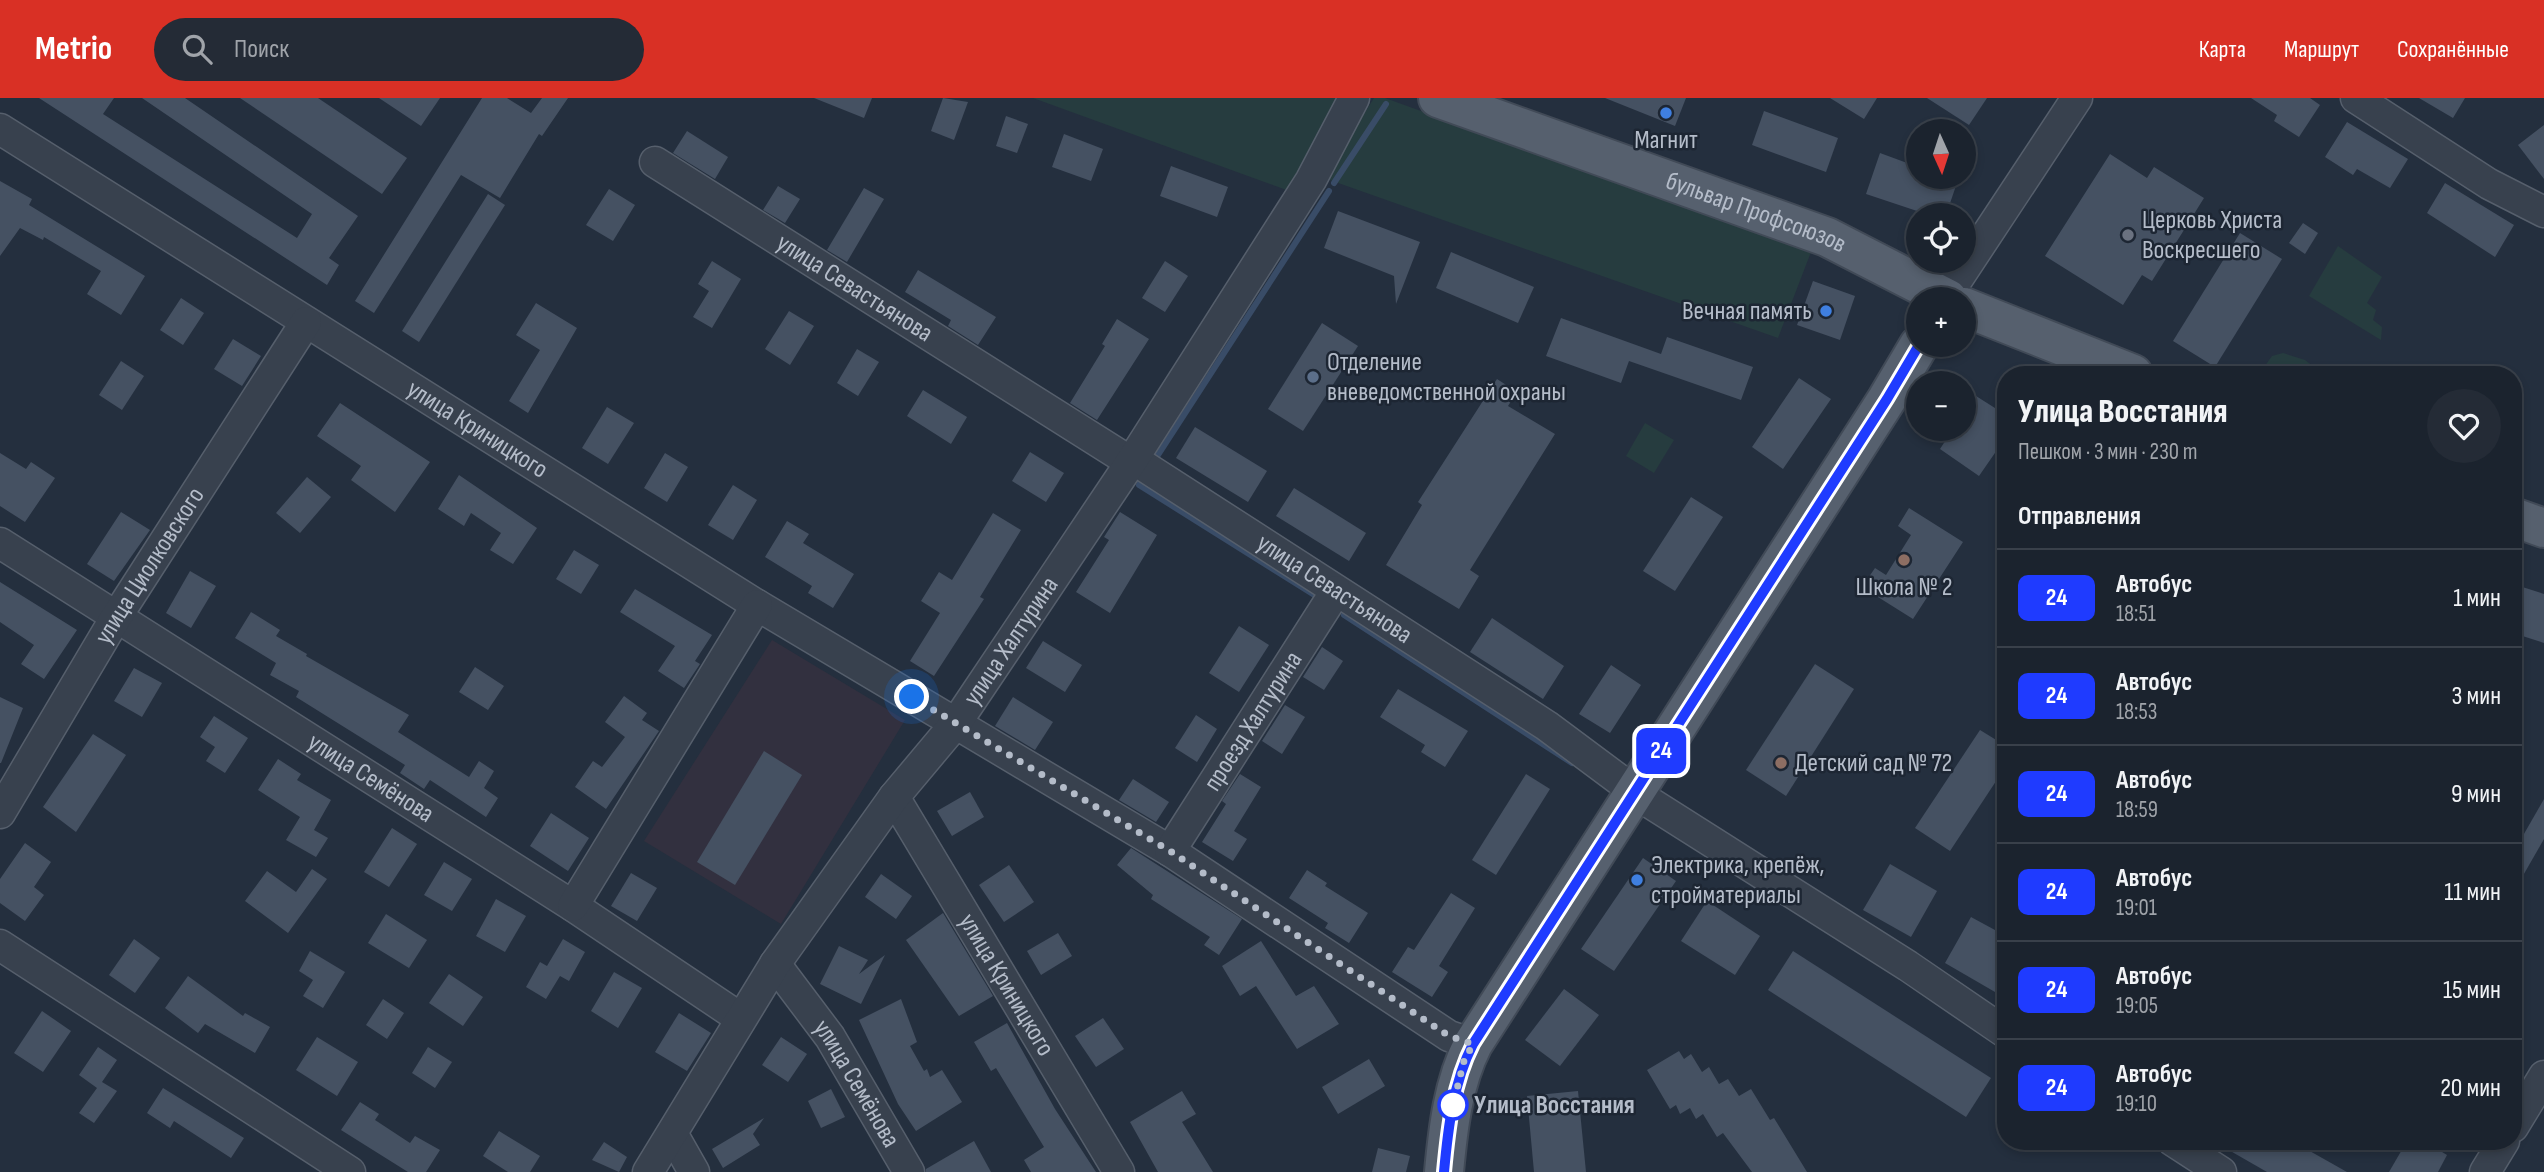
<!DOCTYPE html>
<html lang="ru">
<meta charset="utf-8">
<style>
body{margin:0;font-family:"Sofia Sans Condensed",sans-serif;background:#242b36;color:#f1f3f6;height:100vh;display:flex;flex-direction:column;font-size:26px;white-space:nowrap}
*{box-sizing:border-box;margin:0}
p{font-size:23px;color:#a0a4aa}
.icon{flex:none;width:38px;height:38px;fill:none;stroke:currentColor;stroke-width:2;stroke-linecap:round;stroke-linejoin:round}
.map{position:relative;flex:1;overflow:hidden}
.sheet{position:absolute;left:1997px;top:268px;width:525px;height:784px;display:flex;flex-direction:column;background:#1b232e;border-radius:28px;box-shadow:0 4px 10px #0003,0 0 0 2px #39404a}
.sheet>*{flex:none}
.badge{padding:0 14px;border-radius:10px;font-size:24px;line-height:46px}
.needle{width:46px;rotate:177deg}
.fabs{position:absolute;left:1906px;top:21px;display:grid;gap:14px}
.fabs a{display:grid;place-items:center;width:70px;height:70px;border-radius:50%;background:#1b232e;box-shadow:0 4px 10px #0003,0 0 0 2px #39404a;font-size:35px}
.you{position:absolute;width:35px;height:35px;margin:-18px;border:5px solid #fff;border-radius:50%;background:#1a73e8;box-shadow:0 0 0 10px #1a73e833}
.map>.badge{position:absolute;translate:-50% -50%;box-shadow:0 0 0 4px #fff}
h2{padding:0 21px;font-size:26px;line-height:63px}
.round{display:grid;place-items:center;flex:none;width:74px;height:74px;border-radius:37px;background:#242b36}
.head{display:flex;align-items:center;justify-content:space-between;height:119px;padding:0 21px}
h1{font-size:33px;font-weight:800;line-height:52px}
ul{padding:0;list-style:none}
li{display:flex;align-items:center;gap:21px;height:98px;padding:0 21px;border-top:2px solid #39404a}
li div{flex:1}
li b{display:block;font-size:26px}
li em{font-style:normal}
li .badge{min-width:77px;font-weight:700;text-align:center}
header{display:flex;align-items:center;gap:42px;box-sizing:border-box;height:98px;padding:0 35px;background:#d93025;color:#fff}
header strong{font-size:33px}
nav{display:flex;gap:38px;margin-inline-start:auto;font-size:24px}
.search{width:490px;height:63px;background:#242b36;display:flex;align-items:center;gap:18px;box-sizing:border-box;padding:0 24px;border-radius:38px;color:#a0a4aa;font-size:26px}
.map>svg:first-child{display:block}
.medical{fill:#32303f}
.green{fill:#263c3f}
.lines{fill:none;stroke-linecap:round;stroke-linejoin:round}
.stream{stroke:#394c67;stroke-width:6}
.building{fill:#455162}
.minor-casing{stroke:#565f6c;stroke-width:33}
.major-casing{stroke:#414a57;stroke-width:42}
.minor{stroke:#38414e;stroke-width:30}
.major{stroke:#56606e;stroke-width:38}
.line-casing{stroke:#fff;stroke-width:16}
.line{stroke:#1f3bff;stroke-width:10}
.walk{stroke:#b4bcc9;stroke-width:7;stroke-dasharray:0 12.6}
.shop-dot{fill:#3f7fe0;stroke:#1d2633;stroke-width:2.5}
.worship-dot{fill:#6b7280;stroke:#1d2633;stroke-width:2.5}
.service-dot{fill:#5c6f8a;stroke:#1d2633;stroke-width:2.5}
.education-dot{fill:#8d6e63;stroke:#1d2633;stroke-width:2.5}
.stop-dot{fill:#fff;stroke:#1f3bff;stroke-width:3.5}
.labels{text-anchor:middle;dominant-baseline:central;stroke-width:5;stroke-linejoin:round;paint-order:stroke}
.poi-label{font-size:26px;fill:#b4bcc9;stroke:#1d2633;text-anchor:start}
.street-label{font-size:26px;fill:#b4bcc9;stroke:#1d2633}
.stop-label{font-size:26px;font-weight:bold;fill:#b4bcc9;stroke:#1d2633;text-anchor:start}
</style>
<header>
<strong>Metrio</strong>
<div class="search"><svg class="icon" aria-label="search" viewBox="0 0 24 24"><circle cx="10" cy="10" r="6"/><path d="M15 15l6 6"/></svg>Поиск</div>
<nav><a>Карта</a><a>Маршрут</a><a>Сохранённые</a></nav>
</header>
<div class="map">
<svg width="2544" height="1074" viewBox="0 0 2544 1074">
<rect width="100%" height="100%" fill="#242f3e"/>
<!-- medical -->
<polygon class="medical" points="772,542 905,622 781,826 644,743"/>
<!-- green -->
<g class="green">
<polygon points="1033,0 1340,0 1292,94"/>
<polygon points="1374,0 1385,0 1811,154 1778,240 1324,80"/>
<polygon points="2338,148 2382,179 2367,205 2376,212 2373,222 2382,229 2381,242 2309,198"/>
<polygon points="2283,255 2305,262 2323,276 2259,276 2272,258"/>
<polygon points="1645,325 1674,342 1654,375 1626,358"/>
</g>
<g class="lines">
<!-- stream -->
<g class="stream">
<polyline points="1334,85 1386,6"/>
<polyline points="1154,363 1329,93"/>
<polyline points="1142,381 1139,387 1316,498"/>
<polyline points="1344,517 1572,665"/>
</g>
</g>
<!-- building -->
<g class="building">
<polygon points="39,0 114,0 103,16 297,140 312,116 142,0 185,0 358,118 329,160 339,167 327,187"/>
<polygon points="240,0 318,0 407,60 382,96"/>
<polygon points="379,0 440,0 421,28"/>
<polygon points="482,0 507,0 531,15 542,0 568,0 542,38 539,36 500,100 461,77 374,215 355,203"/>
<polygon points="814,0 872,0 864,20"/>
<polygon points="943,0 968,4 954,42 931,33"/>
<polygon points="1605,0 1686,0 1675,28"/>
<polygon points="1830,0 1877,0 1864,21"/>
<polygon points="1927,0 1987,0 1969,27"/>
<polygon points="2251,0 2310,0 2320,7 2299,39 2274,23 2277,17"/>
<polygon points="2419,0 2465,0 2453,20"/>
<polygon points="1764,13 1838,40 1826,74 1752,47"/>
<polygon points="1006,18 1028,26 1017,55 996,48"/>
<polygon points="2347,24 2408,61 2390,90 2357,71 2353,77 2325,59"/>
<polygon points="2544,27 2544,81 2518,47"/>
<polygon points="687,33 728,59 715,81 673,55"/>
<polygon points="1064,36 1103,51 1091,83 1052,69"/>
<polygon points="1880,55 1918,69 1918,79 1959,79 1946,117 1929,117 1866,96"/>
<polygon points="2110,56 2147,80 2154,69 2204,100 2152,183 2142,177 2123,207 2045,158"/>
<polygon points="1171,68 1228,89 1217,119 1160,98"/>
<polygon points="0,83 32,101 29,107 145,178 121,217 87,196 101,173 44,139 43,142 20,130 0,158"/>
<polygon points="2445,85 2514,127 2495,159 2427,115"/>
<polygon points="778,88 800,101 785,125 763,112"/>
<polygon points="864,90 884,101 847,164 827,152"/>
<polygon points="609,91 635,107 613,143 586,127"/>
<polygon points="488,96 505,107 419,244 402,233"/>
<polygon points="1338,113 1420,144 1396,206 1394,178 1324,150"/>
<polygon points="2303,125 2318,135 2305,156 2289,145"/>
<polygon points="2240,135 2282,161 2215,269 2173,243"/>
<polygon points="1451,154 1534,189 1518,225 1436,190"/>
<polygon points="712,163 741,181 712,230 693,219 709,193 698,186"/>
<polygon points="1165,163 1188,178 1165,214 1142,200"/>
<polygon points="918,172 996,219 978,247 948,228 951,222 905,194"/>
<polygon points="1813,183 1855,198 1840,242 1797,227"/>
<polygon points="181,200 204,215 183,247 160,232"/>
<polygon points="536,205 577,230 528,315 509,303 540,252 516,237"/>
<polygon points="789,213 814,228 790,267 765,251"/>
<polygon points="1561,220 1661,256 1667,239 1753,269 1741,302 1629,263 1621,285 1546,258"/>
<polygon points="1117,221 1149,241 1097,322 1070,305 1105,248 1102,246"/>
<polygon points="1322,225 1358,248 1303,333 1268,311"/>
<polygon points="233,241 261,258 242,288 214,271"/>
<polygon points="857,251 879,264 858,298 837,285"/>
<polygon points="121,263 144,278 122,312 99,297"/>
<polygon points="1799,280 1831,301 1783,371 1752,349"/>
<polygon points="1497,281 1517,294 1508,308 1555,336 1470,472 1479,478 1459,511 1386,467 1422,407 1418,404"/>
<polygon points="923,292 967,319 951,346 907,318"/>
<polygon points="1976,298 2006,317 2006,339 1979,378 1940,351 1953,331 1964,331 1964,316"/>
<polygon points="340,305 430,364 395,414 351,382 361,368 317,338"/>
<polygon points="607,309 634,325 608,366 582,350"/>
<polygon points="1195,329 1267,373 1248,404 1176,360"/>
<polygon points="1030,354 1064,375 1046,404 1012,383"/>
<polygon points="0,355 26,371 31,364 55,380 25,424 0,408"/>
<polygon points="665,355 688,369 667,404 644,390"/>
<polygon points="459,377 537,430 513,466 490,452 501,435 471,415 464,428 438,411"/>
<polygon points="307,379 331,399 300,435 276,415"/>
<polygon points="733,387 757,402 733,442 708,427"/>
<polygon points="1294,390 1366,435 1349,463 1276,418"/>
<polygon points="1691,399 1723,419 1675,493 1643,473"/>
<polygon points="1909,410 1963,444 1913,521 1862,489 1875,470 1886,477 1911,437 1898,428"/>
<polygon points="121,414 150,432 114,483 87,466"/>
<polygon points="1120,414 1157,437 1110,515 1076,494 1109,442 1104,439"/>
<polygon points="993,415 1021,432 980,499 984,501 934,578 910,563 940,515 921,503 939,474 952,482"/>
<polygon points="787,423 809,436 803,445 854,476 833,510 808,495 812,488 765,459"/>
<polygon points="574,452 599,467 581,496 556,481"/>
<polygon points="190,473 216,488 191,530 166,515"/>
<polygon points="0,484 77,532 44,581 21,566 34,547 0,524"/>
<polygon points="2513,486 2544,496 2544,545 2513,535"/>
<polygon points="635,491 712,537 695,563 700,566 684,590 658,573 675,548 620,514"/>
<polygon points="251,514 280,532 276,538 307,556 306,558 409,617 398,634 469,679 479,663 494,673 484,690 498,700 486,719 430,682 424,691 400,675 405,667 296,599 299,593 270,577 276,565 235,540"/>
<polygon points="1492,520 1564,568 1543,601 1470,554"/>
<polygon points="1239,528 1269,547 1239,594 1209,575"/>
<polygon points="1043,543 1082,567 1065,594 1026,570"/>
<polygon points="1322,549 1343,563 1324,592 1303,579"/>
<polygon points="1815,566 1854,591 1786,698 1746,672"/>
<polygon points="1611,567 1641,587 1610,635 1579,616"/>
<polygon points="475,569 504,588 488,612 459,594"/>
<polygon points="134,570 162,585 142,619 114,603"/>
<polygon points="1398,591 1468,633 1445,669 1421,654 1425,647 1380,619"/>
<polygon points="624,598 647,615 642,622 659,633 606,711 575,689 593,663 602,669 625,639 605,624"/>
<polygon points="0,599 23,610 1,665 0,665"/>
<polygon points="1013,599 1053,624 1035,652 995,628"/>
<polygon points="1285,607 1305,619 1282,656 1262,643"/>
<polygon points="1196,617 1217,631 1197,664 1175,650"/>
<polygon points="214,618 248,640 225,675 206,663 215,649 200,639"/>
<polygon points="1980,632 2006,648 2006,668 1950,753 1915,730"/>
<polygon points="93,636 126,657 76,734 43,709"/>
<polygon points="764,653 802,677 735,787 697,764"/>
<polygon points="278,661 301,676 297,682 331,702 314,732 328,740 316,759 286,742 300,719 258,692"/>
<polygon points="1240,676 1261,689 1234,733 1247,741 1233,763 1202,744 1226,706 1222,703"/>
<polygon points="1526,676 1550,691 1496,777 1472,762"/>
<polygon points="1133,681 1169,704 1156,724 1119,702"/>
<polygon points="970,694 984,719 952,738 937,713"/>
<polygon points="2544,701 2544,741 2513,795 2513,755"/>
<polygon points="551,715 589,740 568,773 530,748"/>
<polygon points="392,730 417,746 389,789 364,774"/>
<polygon points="25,745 51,764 34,789 44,797 25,823 0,805 0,781"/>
<polygon points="1131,750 1242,821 1219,857 1204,847 1210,839 1151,801 1153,797 1117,767"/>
<polygon points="1643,760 1676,783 1614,873 1581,851"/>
<polygon points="444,764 472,781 452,813 424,797"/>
<polygon points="1890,766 1937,793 1911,839 1863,812"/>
<polygon points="1009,767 1034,804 1004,824 979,787"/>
<polygon points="312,771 327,781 288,835 245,803 267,773 296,794"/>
<polygon points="1307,772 1327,785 1325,788 1368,815 1349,845 1325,830 1328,825 1289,800"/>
<polygon points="631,775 657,790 637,823 611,808"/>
<polygon points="881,776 912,798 896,821 865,799"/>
<polygon points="1451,795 1475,810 1439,868 1448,874 1432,899 1392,874 1408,849 1414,852"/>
<polygon points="496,801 526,818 505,854 476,838"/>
<polygon points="1707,803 1760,838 1735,877 1681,843"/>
<polygon points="943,815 993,898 959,918 906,842"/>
<polygon points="386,816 427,842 409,870 368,845"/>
<polygon points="1971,819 2006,838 2006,874 1995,894 1945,865"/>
<polygon points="1058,835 1072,858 1041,877 1027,853"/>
<polygon points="134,841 160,860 135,895 109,877"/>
<polygon points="563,841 585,854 569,883 560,878 546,901 526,889 540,864 547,868"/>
<polygon points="1261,843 1296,898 1314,888 1339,926 1297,951 1256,888 1240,898 1222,868"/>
<polygon points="839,848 868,862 859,876 885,857 861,906 820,886"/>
<polygon points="310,853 345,874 323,910 303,898 313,882 299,873"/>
<polygon points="1793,853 1991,980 1966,1019 1768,892"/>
<polygon points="614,874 642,890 618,930 591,913"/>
<polygon points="449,876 483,899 463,928 429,905"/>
<polygon points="188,878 243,918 245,915 270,929 255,955 205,926 198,935 165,910"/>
<polygon points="1564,891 1599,917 1560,968 1525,942"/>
<polygon points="383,901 404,915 387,941 366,927"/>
<polygon points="901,901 917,944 910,948 924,973 927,971 930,979 942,972 962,1004 916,1033 898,1006 859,922"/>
<polygon points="42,913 71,933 43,974 14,955"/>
<polygon points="679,915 711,935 687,973 655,954"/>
<polygon points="1103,920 1124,951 1096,969 1075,938"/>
<polygon points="1007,925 1055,1011 1096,1074 1031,1074 1024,1062 1044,1049 996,970 991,973 974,944"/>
<polygon points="317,939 358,964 337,998 296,972"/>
<polygon points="781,939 807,956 788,984 762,967"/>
<polygon points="98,949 117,962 102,984 117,993 94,1025 79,1015 97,990 79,977"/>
<polygon points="428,949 452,964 435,990 412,975"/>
<polygon points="1679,953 1684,961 1691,956 1702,974 1709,969 1719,986 1728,981 1739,998 1751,991 1770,1022 1774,1020 1807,1074 1752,1074 1723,1035 1717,1039 1703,1016 1696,1021 1690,1010 1680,1016 1676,1007 1670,1011 1647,972"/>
<polygon points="1369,961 1385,988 1338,1016 1322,989"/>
<polygon points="163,990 244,1040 231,1060 174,1023 170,1030 147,1015"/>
<polygon points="831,991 845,1019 821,1030 808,1003"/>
<polygon points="1182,993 1196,1016 1182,1024 1213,1074 1158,1074 1130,1024"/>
<polygon points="1578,993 1586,1074 1534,1074 1527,998"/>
<polygon points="360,1004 379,1016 375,1022 410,1045 415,1038 440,1052 426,1074 408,1074 341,1032"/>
<polygon points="764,1020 753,1036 760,1047 723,1070 712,1051"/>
<polygon points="499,1033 540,1058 530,1074 508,1074 483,1058"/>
<polygon points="974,1043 991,1074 926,1074 926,1071"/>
<polygon points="2213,1043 2292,1043 2347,1074 2267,1074"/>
<polygon points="2407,1043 2424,1043 2447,1057 2438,1074 2389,1074"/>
<polygon points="604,1044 627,1059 619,1074 592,1062"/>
<polygon points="1378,1050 1410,1058 1406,1074 1372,1074"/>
</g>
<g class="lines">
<!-- minor casing -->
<g class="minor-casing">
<g id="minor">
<polyline points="2356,0 2489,86 2544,114"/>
<path id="s1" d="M0 31 757 507 1170 753 1449 938 1473 946"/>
<path id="s2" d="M655 64 1121 358 1133 361 1547 628 1649 704 1908 868 2006 935"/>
<polyline points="1945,200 2077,0"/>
<path id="s3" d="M0 445 573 808 740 920"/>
<path id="s4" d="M894 699 1119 1074"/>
<path id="s5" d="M0 715 115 521 306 224"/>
<path id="s6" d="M1170 753 1336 493"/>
<polyline points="573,808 757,507"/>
<polyline points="0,847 350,1074"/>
<path id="s7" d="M775 866 830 939 909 1074"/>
<polyline points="2513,1029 2544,978"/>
<polyline points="673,1037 694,1074"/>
<polyline points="2173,1043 2221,1074"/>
<path id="s8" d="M648 1074 775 866 894 699 956 625 1133 361 1311 82 1354 0"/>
<polyline points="2485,1074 2504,1043"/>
</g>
</g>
<!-- major casing -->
<g class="major-casing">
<g id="major">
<path id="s9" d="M1438 0 1827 139 1948 201"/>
<polyline points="1964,209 2133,276"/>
<polyline points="2513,419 2544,430"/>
<path d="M1444 1074C1448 1031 1453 985 1473 946L1887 301 1919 247"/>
</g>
</g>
<!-- minor -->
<use href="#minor" class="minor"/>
<!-- major -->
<use href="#major" class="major"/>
</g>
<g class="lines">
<!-- line casing -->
<g class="line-casing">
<path id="line" d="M1444 1074C1448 1031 1453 985 1473 946L1887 301 1919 247"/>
</g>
<!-- line -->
<use href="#line" class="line"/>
<!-- walk -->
<polyline class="walk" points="912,599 1170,753 1449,938 1473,946 1464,963 1453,1007"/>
</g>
<!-- markers -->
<g class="shop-dot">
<circle cx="1666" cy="15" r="7"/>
<circle cx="1826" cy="213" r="7"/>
<circle cx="1637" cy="782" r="7"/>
</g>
<circle class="worship-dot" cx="2128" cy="137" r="7"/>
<circle class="service-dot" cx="1313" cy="279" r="7"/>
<g class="education-dot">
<circle cx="1904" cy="462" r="7"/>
<circle cx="1781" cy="665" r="7"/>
</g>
<circle class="stop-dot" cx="1453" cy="1007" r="14"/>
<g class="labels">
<!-- poi labels -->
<g class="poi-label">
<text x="1666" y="42" text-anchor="middle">Магнит</text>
<text x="2142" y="122">Церковь Христа<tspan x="2142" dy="30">Воскресшего</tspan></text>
<text x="1812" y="213" text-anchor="end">Вечная память</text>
<text x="1327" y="264">Отделение<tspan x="1327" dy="30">вневедомственной охраны</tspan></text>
<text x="1904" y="489" text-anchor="middle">Школа № 2</text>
<text x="1795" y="665">Детский сад № 72</text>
<text x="1651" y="767">Электрика, крепёж,<tspan x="1651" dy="30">стройматериалы</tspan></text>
</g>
<!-- street labels -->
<g class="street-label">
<text stroke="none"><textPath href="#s9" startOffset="338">бульвар Профсоюзов</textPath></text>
<text stroke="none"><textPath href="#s2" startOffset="236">улица Севастьянова</textPath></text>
<text stroke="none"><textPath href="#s1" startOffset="564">улица Криницкого</textPath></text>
<text stroke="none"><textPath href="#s5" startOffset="289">улица Циолковского</textPath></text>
<text stroke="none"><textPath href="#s2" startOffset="803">улица Севастьянова</textPath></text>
<text stroke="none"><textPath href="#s8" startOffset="644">улица Халтурина</textPath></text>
<text stroke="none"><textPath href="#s6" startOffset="154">проезд Халтурина</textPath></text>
<text stroke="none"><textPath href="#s3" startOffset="439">улица Семёнова</textPath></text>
<text stroke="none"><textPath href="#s4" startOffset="219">улица Криницкого</textPath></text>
<text stroke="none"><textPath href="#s7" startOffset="145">улица Семёнова</textPath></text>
</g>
<!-- stop labels -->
<g class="stop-label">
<text x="1474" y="1007">Улица Восстания</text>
</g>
</g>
</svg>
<div class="fabs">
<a><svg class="needle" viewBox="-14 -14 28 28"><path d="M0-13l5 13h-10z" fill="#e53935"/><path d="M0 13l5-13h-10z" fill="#a0a4aa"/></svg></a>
<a><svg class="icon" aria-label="locate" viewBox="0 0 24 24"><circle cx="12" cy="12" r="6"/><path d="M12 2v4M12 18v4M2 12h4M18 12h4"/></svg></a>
<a>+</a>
<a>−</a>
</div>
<div class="you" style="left:912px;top:599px"></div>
<b class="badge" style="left:1661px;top:653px;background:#1f3bff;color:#fff">24</b>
<section class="sheet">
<div class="head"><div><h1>Улица Восстания</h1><p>Пешком · 3 мин · 230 m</p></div><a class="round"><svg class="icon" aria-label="heart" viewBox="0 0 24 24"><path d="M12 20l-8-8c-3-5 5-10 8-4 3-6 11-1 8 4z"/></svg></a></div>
<h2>Отправления</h2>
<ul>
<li><span class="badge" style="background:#1f3bff;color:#fff">24</span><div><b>Автобус</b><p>18:51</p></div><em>1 мин</em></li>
<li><span class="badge" style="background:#1f3bff;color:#fff">24</span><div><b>Автобус</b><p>18:53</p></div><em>3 мин</em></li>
<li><span class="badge" style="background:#1f3bff;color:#fff">24</span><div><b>Автобус</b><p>18:59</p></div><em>9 мин</em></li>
<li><span class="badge" style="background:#1f3bff;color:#fff">24</span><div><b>Автобус</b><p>19:01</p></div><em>11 мин</em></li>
<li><span class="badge" style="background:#1f3bff;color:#fff">24</span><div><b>Автобус</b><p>19:05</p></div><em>15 мин</em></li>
<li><span class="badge" style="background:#1f3bff;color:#fff">24</span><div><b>Автобус</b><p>19:10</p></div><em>20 мин</em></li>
</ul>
</section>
</div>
